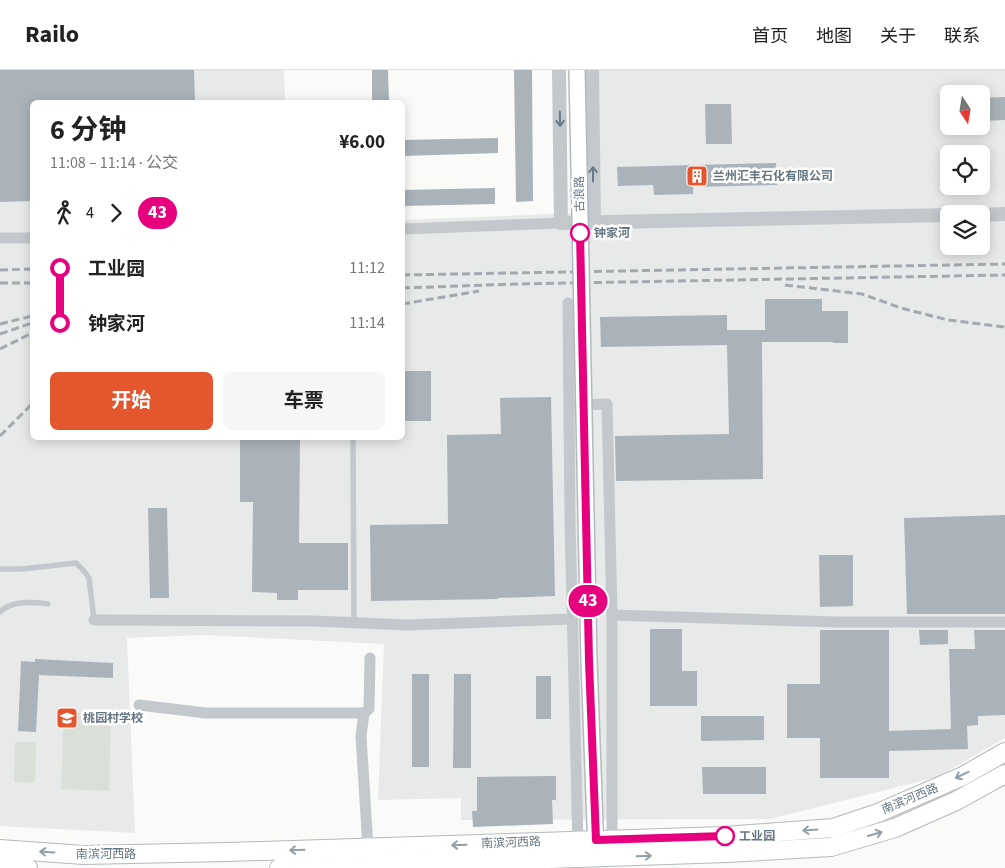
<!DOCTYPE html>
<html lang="zh">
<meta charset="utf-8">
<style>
body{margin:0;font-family:"Source Sans 3","Noto Sans SC",sans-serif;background:#f6f6f6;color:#222;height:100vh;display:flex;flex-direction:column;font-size:19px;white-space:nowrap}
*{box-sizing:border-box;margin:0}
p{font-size:16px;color:#767676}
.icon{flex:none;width:28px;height:28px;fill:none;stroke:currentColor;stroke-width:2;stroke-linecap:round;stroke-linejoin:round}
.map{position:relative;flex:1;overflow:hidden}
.panel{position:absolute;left:30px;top:30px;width:375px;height:340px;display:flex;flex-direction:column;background:#fff;border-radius:8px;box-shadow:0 2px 12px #0003}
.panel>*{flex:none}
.badge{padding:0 10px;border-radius:16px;font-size:18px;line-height:32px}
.needle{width:32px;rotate:168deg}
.buttons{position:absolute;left:940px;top:15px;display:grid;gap:10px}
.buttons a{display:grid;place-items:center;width:50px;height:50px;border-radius:8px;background:#fff;box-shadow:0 2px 12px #0003;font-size:25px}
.map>.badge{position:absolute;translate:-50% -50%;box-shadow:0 0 0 2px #fff}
.legs{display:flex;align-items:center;gap:8px;height:55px;padding:0 20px;font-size:16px}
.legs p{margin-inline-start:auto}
.headline{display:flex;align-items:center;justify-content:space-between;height:85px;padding:0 20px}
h1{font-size:28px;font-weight:700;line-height:38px}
.cta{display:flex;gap:10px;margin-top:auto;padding:10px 20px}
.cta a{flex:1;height:58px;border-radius:8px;background:#e4572e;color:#fff;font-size:20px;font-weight:700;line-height:58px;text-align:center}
.cta a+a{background:#f6f6f6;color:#222}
ul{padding:0 20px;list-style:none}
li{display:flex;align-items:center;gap:18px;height:55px;font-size:19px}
li i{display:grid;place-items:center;width:8px;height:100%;margin:0 6px;background:currentColor}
li i::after{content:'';width:12px;height:12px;margin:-6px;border:4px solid;border-radius:50%;background:#fff}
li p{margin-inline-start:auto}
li:first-child i{background:linear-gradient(#0000 50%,currentColor 0)}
li:last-child i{background:linear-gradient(currentColor 50%,#0000 0)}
header{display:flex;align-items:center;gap:30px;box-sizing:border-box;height:70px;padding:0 25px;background:#fff;border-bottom:1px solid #e0e0e0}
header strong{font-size:24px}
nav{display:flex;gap:28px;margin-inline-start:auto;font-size:18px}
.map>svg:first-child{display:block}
.built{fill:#e8e9e9;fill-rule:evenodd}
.green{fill:#dadfd7}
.building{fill:#aab3b9}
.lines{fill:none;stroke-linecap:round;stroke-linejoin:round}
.secondary-casing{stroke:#b3babf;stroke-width:18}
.trunk-casing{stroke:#b4b9bd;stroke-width:20}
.service{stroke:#c3c8cc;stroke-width:5.5}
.minor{stroke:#c3c8cc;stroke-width:11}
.tertiary{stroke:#c3c8cc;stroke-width:14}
.secondary{stroke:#fff;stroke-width:15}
.trunk{stroke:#fff;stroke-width:18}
.rail{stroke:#a2aab0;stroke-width:3;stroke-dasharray:8 4;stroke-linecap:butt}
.secondary-bridge-casing{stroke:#b3babf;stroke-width:18;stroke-linecap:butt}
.secondary-bridge{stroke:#fff;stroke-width:15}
.oneway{stroke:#6a7a87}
.oneway2{stroke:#939fa8}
.line-1-casing{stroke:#fff;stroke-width:11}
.line-1{stroke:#e6007e;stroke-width:8}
.stop-1-dot{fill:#fff;stroke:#e6007e;stroke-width:2.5}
.labels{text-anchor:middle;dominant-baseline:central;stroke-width:5;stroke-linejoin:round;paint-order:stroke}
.poi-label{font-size:12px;font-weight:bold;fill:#657683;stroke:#fff;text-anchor:start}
.street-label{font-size:12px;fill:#657683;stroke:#fff}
.stop-label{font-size:12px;font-weight:bold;fill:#657683;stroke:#fff;text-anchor:start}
</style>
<header>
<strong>Railo</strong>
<nav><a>首页</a><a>地图</a><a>关于</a><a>联系</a></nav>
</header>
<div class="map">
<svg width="1005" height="798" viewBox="0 0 1005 798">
<rect width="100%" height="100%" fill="#fafaf8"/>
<!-- built -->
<path class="built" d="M0 0H284L285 32H32V368H402L403 150 599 142 596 0H1005V668L937 707 770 749 461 750V728L378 730 384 574 204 565 127 568 135 763 0 756ZM949 24H981V56H949ZM949 84H981V116H949ZM949 144H981V176H949Z"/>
<!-- green -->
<g class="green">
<polygon points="64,642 111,644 109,721 61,719"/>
<polygon points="15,672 36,672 35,713 14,712"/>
</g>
<!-- building -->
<g class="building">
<polygon points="0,0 194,0 195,32 32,32 32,131 0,132"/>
<polygon points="372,0 388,0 389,32 372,32"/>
<polygon points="514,0 532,0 533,131 516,132"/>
<polygon points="1005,27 1005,50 981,51 981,28"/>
<polygon points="705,34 731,34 732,74 706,74"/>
<polygon points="498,68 498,83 403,86 403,70"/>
<polygon points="776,93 777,115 693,117 693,124 654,125 653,115 618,116 617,97"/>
<polygon points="495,118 495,134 403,136 403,120"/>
<polygon points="765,229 822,229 822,241 848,241 848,273 833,273 833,272 762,272 763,409 616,411 615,366 729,364 727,275 601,277 600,247 727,245 727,260 765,260"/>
<rect x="402" y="301" width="29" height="50"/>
<polygon points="551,327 555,526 498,528 498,529 371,531 370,455 448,454 447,365 501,364 500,328"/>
<polygon points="240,368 300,368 299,473 348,473 348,520 298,520 298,530 277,530 277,523 252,522 253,432 240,432"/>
<polygon points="148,438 167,438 169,528 150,528"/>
<polygon points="1005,445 1005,544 907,544 904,448"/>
<polygon points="819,485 853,485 853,536 820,537"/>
<polygon points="650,559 682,559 682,601 697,601 697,636 650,636"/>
<polygon points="820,560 889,560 889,661 951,659 949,579 975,579 974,560 1005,560 1005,645 978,646 978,655 967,656 968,679 889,681 889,708 820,708 820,668 787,668 787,614 820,614"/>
<polygon points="919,560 948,560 948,574 920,575"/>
<polygon points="35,589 113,593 113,608 39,605 36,662 18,661 21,591 35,592"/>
<rect x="412" y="604" width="17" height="93"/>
<polygon points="454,604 471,604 471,698 453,698"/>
<rect x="536" y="606" width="15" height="43"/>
<polygon points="701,646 764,646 764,670 701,671"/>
<polygon points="702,697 766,697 766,724 703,724"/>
<polygon points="556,706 556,730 552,730 553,754 473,757 472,741 477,741 477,707"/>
</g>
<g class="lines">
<!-- secondary casing -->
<g class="secondary-casing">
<polyline id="secondary" points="589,591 596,782"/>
</g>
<!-- trunk casing -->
<g class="trunk-casing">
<g id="trunk">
<polyline points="0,779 83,785 227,782 725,766 833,758 878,743 963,706 1005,682"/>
<polyline points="0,795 28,798"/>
<polyline points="279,798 727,783 831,777 895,758 956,731 1005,704"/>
</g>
</g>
<!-- service -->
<g class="service">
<polyline points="353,368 354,553"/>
<polyline points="0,499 22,499 76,493 84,501 89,508 94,550"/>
<path d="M0 542C12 530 32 532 48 534"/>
</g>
<!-- minor -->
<g class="minor">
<polyline points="402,159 561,153"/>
<polyline points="0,168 32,168"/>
<polyline points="568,233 570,451 578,777"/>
<polyline points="578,335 607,334 612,545 612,776"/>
<polyline points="612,545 836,552 1005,552"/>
<polyline points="94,550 314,551 408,555 572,549"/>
<polyline points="139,635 206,643 364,643 361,666 368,778"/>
<polyline points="364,643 369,639 370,588"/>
</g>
<!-- tertiary -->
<g class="tertiary">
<polyline points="559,0 561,153 949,145"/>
<polyline points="592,0 594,152"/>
<polyline points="981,145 1005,144"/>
</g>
<!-- secondary -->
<use href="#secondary" class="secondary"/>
<!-- trunk -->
<use href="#trunk" class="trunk"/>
<!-- rail -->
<g class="rail">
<polyline points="0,200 32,199"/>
<polyline points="402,205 1005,194"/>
<polyline points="0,213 32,213"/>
<polyline points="785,215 862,224 901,238 948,250 1005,257"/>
<polyline points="402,218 516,214 1005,205"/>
<polyline points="402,234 479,221"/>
<polyline points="0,254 32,246"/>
<polyline points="0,264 32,253"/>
<polyline points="0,279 32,263"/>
<polyline points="0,366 32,334"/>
</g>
<!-- secondary-bridge casing -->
<g class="secondary-bridge-casing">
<polyline id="secondary-bridge" points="577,0 589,591"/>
</g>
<!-- secondary-bridge -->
<use href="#secondary-bridge" class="secondary-bridge"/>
</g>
<!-- one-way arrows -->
<defs><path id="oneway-shaft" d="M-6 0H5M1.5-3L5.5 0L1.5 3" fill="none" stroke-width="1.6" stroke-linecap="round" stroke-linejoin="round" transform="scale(1.25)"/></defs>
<g class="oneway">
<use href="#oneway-shaft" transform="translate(560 49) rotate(89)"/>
<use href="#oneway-shaft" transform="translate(593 104) rotate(-90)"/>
</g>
<g class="oneway2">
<use href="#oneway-shaft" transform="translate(962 705) rotate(154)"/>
<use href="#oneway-shaft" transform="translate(810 760) rotate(176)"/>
<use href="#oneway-shaft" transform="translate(875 764) rotate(-16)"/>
<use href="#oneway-shaft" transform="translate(459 775) rotate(178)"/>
<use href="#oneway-shaft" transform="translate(297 780) rotate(178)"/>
<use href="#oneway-shaft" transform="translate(47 782) rotate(-176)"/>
<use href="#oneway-shaft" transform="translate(644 786) rotate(-2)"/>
</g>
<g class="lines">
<!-- line-1 casing -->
<g class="line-1-casing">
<polyline id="line-1" points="580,163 589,591 596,770 725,766"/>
</g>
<!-- line-1 -->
<use href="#line-1" class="line-1"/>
</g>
<!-- icons -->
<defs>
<g id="building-square" transform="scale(1.125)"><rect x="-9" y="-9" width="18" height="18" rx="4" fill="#e4572e" stroke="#fff"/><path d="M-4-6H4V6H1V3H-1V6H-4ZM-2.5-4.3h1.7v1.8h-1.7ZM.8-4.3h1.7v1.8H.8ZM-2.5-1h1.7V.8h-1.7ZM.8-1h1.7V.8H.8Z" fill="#fff"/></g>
<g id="school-square" transform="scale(1.125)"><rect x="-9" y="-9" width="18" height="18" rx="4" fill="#e4572e" stroke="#fff"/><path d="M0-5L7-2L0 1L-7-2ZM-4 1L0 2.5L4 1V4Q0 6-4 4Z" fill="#fff"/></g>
</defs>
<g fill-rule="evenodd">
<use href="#building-square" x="697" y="106"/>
<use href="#school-square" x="67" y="648"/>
</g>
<!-- markers -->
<g class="stop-1-dot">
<circle cx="580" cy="163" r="9"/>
<circle cx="725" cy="766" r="9"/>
</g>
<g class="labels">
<!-- poi labels -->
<g class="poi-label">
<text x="713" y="106">兰州汇丰石化有限公司</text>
<text x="83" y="648">桃园村学校</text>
</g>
<!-- street labels -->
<g class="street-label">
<text transform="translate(580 124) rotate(-91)">古浪路</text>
<text transform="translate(910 729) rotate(-23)">南滨河西路</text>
<text transform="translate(511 773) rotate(-2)">南滨河西路</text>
<text x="106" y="784">南滨河西路</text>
</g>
<!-- stop labels -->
<g class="stop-label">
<text x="594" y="163">钟家河</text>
<text x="739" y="766">工业园</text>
</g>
</g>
</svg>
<div class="buttons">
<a><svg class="needle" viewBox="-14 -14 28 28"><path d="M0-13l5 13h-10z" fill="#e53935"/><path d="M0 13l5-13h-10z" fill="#767676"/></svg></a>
<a><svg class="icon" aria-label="locate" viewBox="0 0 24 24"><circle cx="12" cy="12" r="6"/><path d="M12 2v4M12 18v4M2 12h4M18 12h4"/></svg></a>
<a><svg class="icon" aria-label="layers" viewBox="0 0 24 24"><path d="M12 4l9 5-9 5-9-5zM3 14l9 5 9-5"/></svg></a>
</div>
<b class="badge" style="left:588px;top:531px;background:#e6007e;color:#fff">43</b>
<section class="panel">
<div class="headline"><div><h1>6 分钟</h1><p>11:08 – 11:14 · 公交</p></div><b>¥6.00</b></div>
<div class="legs"><svg class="icon" aria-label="walk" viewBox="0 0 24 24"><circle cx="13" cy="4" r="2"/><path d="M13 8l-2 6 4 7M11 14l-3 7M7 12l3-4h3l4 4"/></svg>4<svg class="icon" aria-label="forward" viewBox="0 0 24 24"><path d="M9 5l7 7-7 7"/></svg><b class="badge" style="background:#e6007e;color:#fff">43</b></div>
<ul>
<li><i style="color:#e6007e"></i><b>工业园</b><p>11:12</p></li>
<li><i style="color:#e6007e"></i><b>钟家河</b><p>11:14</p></li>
</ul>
<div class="cta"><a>开始</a><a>车票</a></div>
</section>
</div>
